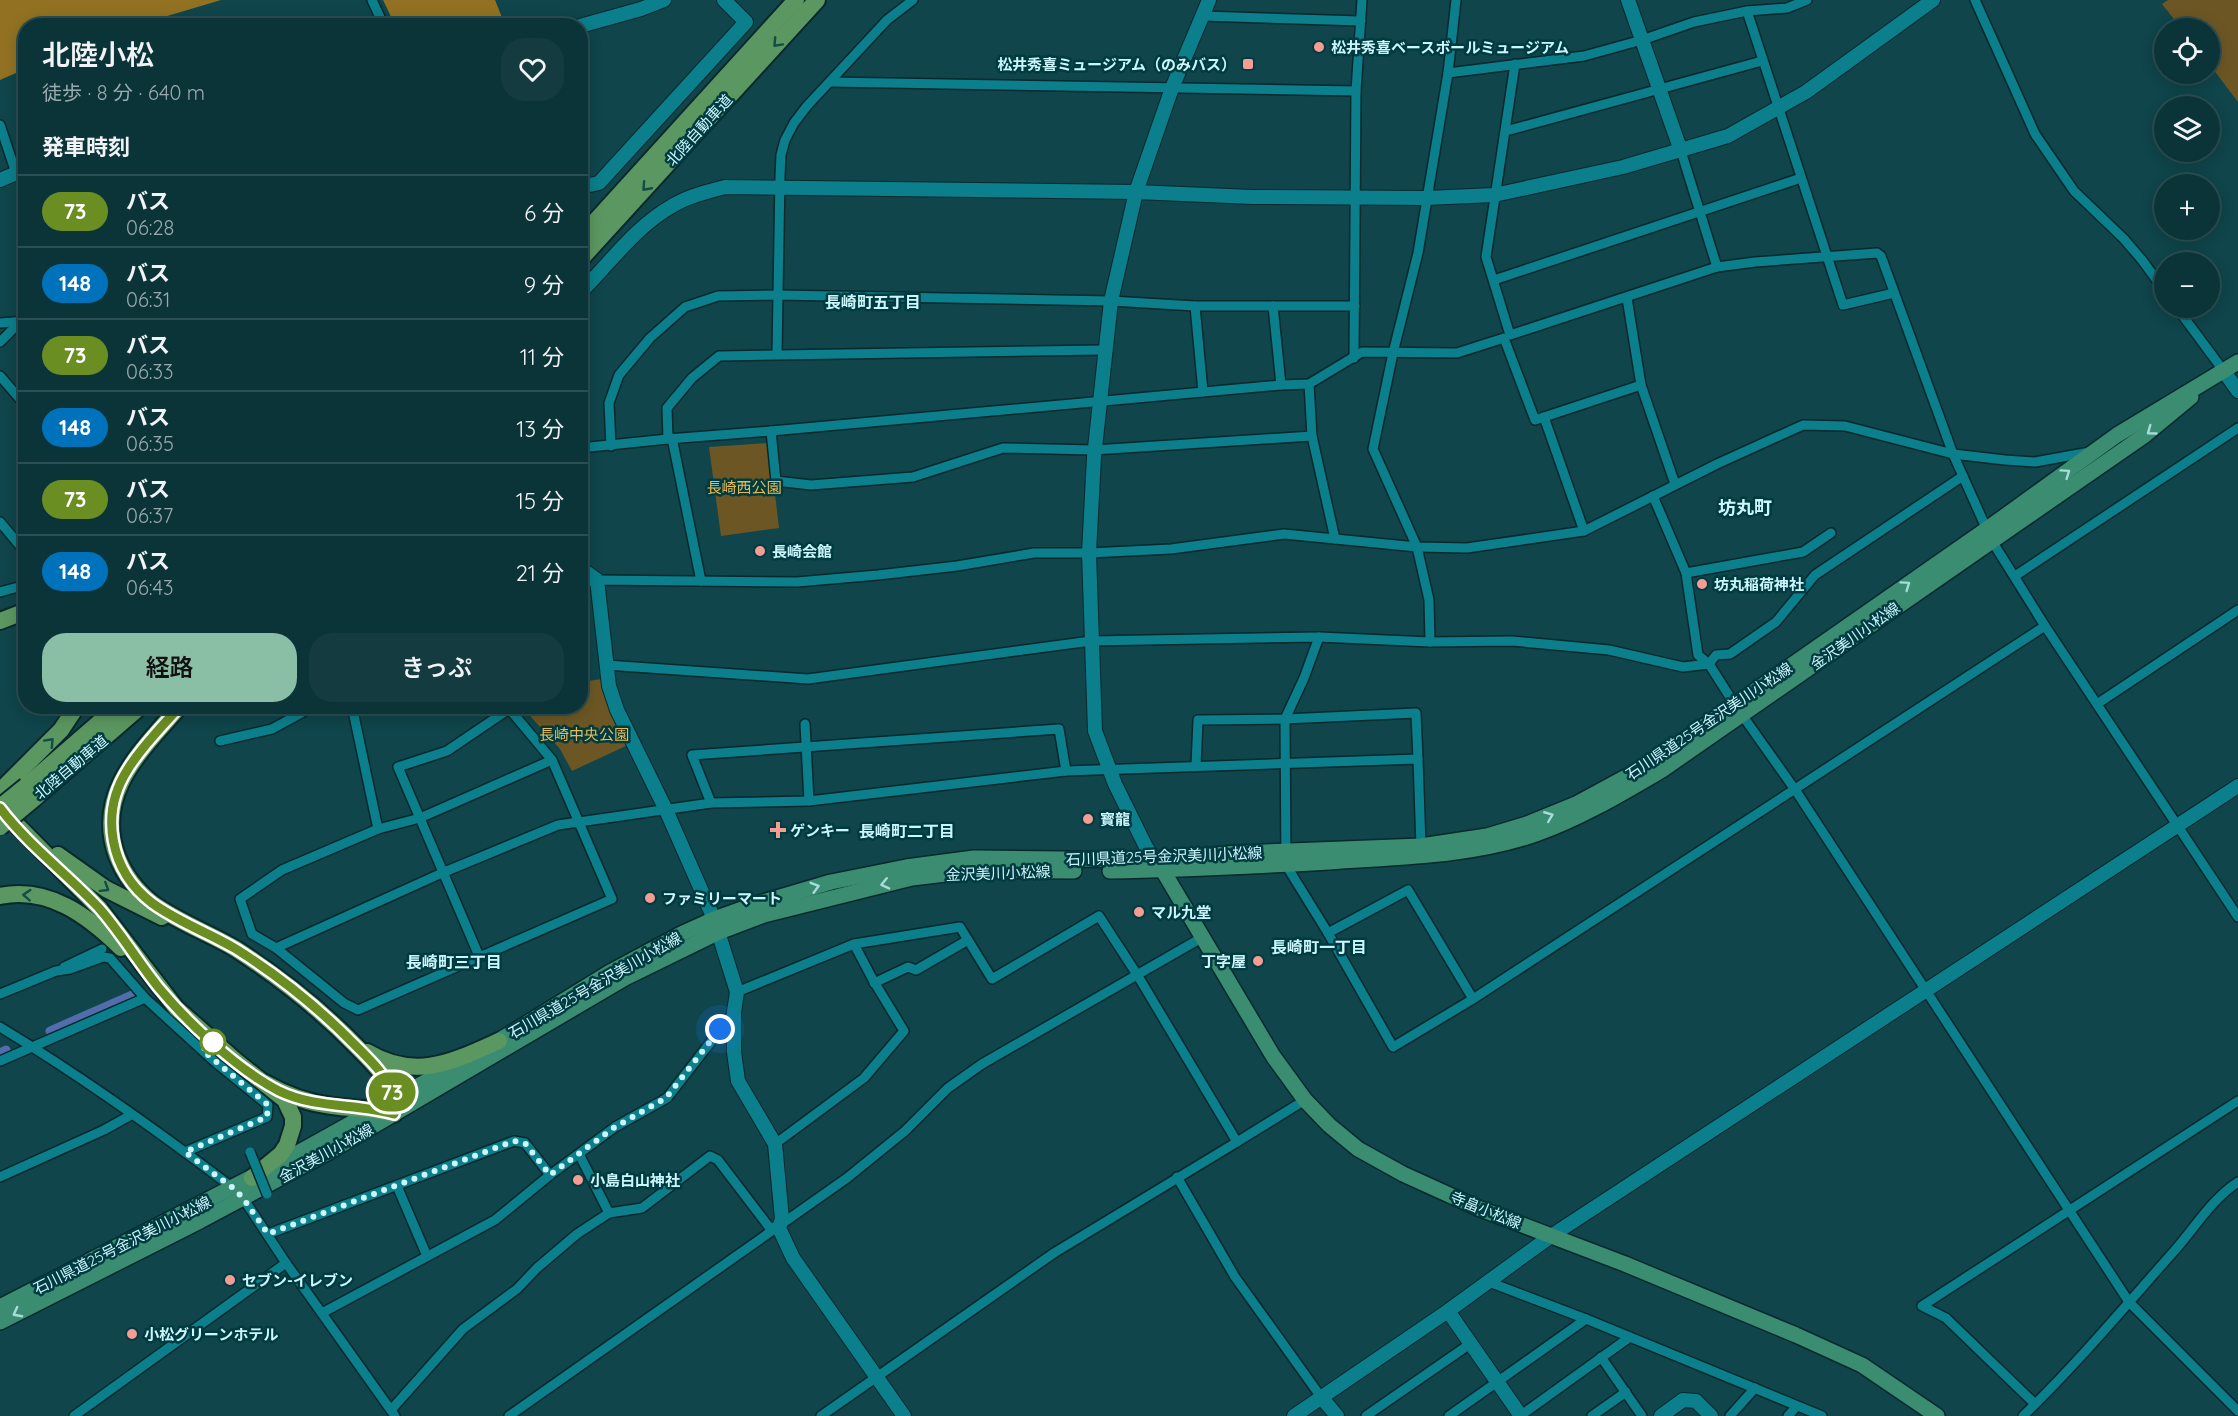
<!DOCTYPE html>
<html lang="ja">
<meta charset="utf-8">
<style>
body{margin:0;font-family:Quicksand,"Noto Sans JP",sans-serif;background:#143c40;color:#f1f3f6;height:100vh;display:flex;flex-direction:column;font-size:22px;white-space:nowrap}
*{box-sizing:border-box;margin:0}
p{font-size:20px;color:#9aaaae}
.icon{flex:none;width:33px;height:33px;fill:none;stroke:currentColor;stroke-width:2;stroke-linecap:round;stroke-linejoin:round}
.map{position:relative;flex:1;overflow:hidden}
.drawer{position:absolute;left:18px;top:18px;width:570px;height:696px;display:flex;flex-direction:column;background:#0b3438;border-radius:24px;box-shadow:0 3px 15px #0003,0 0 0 2px #2b4f53}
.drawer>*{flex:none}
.badge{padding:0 12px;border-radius:20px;font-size:21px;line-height:39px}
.buttons{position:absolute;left:2154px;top:18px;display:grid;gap:12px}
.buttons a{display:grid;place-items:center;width:66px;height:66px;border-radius:50%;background:#0b3438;box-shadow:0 3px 15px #0003,0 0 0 2px #2b4f53;font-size:30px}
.you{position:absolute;width:30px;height:30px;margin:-15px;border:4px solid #fff;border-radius:50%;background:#1a73e8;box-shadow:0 0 0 9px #1a73e833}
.map>.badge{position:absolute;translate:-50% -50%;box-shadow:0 0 0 3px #fff}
h2{padding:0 24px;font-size:22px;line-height:54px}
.round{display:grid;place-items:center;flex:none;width:63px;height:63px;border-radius:24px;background:#143c40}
.overview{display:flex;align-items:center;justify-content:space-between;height:102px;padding:0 24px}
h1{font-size:28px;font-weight:600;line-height:45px}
.action{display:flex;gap:12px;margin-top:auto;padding:12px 24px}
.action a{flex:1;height:69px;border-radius:24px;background:#8abfa5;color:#111;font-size:24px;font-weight:600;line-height:69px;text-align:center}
.action a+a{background:#143c40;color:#f1f3f6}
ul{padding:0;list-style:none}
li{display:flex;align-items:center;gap:18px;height:72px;padding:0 24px;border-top:2px solid #2b4f53}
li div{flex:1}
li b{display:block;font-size:22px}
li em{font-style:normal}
li .badge{min-width:66px;font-weight:700;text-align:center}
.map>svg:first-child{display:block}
.green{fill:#6c5724}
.forest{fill:#927222}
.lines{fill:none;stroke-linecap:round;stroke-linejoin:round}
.canal{stroke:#536dac;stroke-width:9}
.street-casing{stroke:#0a292d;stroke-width:12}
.secondary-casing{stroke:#0a292d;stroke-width:16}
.primary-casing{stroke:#0a292d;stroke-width:18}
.highway-casing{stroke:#0a292d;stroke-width:20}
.street{stroke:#0b7f8b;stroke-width:9}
.secondary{stroke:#0b7f8b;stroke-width:14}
.primary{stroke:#3b8d71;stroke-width:15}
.highway{stroke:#5b9760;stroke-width:16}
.street-bridge-casing{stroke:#0a292d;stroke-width:12;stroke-linecap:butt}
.highway-bridge-casing{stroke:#0a292d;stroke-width:20;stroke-linecap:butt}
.street-bridge{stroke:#0b7f8b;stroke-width:9}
.highway-bridge{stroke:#5b9760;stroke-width:16}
.oneway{stroke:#124d47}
.oneway2{stroke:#a6dcd9}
.line-casing{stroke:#fff;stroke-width:14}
.line{stroke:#6b8e23;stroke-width:9}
.walk{stroke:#caf6fc;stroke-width:6;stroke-dasharray:0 10.8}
.poi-dot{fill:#f59c93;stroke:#003b41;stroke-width:2}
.stop-dot{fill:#fff;stroke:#6b8e23;stroke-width:3}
.labels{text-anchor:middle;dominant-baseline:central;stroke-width:5;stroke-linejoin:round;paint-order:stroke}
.poi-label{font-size:15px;font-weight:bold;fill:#caf6fc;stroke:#003b41;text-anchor:start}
.street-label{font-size:15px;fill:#caf6fc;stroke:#003b41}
.park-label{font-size:15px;fill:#e9bc51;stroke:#003b41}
.neighbourhood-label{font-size:16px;font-weight:bold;fill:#caf6fc;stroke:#003b41}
.quarter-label{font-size:18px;font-weight:bold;fill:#caf6fc;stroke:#003b41}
</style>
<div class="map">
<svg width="2238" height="1416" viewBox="0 0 2238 1416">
<rect width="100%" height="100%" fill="#0f454b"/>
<!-- green -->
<g class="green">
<polygon points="2168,0 2238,0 2238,102 2210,65 2210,28 2181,28 2162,4"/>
<polygon points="769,443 779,528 721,536 709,447"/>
<polygon points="602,679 628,745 572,771 560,749 522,707 580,706 581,682"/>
</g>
<!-- forest -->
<g class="forest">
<polygon points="0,0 221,0 137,25 26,26 25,69 0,80"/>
<polygon points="383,0 495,0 505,25 395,25"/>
</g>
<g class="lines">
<!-- canal -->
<g class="canal">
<polyline points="50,1031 132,995"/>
<polyline points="0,1053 6,1050"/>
</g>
<!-- street casing -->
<g class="street-casing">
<g id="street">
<polyline points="372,0 384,26"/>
<polyline points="1975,0 2035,134 2074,191 2124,239 2142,260 2164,290"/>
<polyline points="1747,11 1843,305 1894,293"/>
<polyline points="1202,16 1361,21"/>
<polyline points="241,26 253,22 254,26"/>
<polyline points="1515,64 1486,257 1510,335 1717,267 1755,262 1877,253 1881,256 1953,454 1992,541 2045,626 2238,917"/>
<polyline points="1448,73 1584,56 1642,40 1694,22 1747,11 1787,8 1807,0"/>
<polyline points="830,82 1356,91"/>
<polyline points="0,125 16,173"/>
<polyline points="1506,131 1762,61"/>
<polyline points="1681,151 1717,267"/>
<polyline points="1494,280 1801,178"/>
<polyline points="1627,298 1641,385 1675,484"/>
<polyline points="1195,306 1203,392"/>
<polyline points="1273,306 1281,385"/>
<polyline points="2177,308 2223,370"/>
<polyline points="0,323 26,321"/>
<polyline points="0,342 19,323"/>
<polyline points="777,354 780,176 781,155 785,140 794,123 807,106 887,20 913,0"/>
<polyline points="1354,358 1356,91 1362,0"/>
<polyline points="0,376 26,406"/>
<polyline points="1309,384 1312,436 1335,539"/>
<polyline points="1544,417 1584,531"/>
<polyline points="771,431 776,481 811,485 913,477 1003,448 1094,450 1312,436"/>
<polyline points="672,438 701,581"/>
<polyline points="668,439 667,408 692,378 719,356 1104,350"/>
<polyline points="611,446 609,403 619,375 650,338 685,307 718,296 777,295 1111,301 1195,306 1355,306"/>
<polyline points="580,448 668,439 771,431 1281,385 1309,384 1362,352 1457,353 1504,338 1535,420 1641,385"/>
<polyline points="1653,496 1686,573 1698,655 1709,664 1735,705 1796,791 2129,1302 2238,1411"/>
<polyline points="0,522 26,553"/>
<polyline points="1686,573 1803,552 1831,533"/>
<polyline points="2015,576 2238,428"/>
<polyline points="580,583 597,580 797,582 878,575 957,566 1034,553 1089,553 1171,549 1284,534 1417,547 1467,548 1584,531 1717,464 1803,425 1845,426 1953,454 2005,460 2035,462 2090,452"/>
<polyline points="0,592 26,585"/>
<polyline points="1319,637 1304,678 1285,719 1286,865 1328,933 1393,1047 1473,999 2045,626"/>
<polyline points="1430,642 1429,600 1417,547 1373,449 1393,353 1418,253 1448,73 1456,0"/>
<polyline points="606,665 808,679 1091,641 1319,637 1430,642 1512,641 1609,650 1683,667 1709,664 1716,655 1730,654 1776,622 1815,575 1963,476"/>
<polyline points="2097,704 2238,610"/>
<polyline points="352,706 378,829"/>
<polyline points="805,724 809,801"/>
<polyline points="220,741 272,729 314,706"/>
<polyline points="1196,766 1198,720 1285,719 1416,713 1418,759"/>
<polyline points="711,803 692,755 1059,729 1066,771"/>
<polyline points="1328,933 1408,890 1473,999"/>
<polyline points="276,948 252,934 240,899 282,870 378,829 420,818 552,760"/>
<polyline points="479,956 398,767 447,751 506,711 512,712 552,760 612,899 358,1010 344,1003 276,948 442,873 558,825 579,822 711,803 809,801 1066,771 1418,759 1421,846"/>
<polyline points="64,967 102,949"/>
<polyline points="874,983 908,967 916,970 968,940"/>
<polyline points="737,992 854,944 960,927 992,979 1099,916 1138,976 1237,1142 1305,1100"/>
<polyline points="0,994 56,971 70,969 103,957 110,958 145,998 214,1061 268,1105 267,1117 185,1152"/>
<path d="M0 1027C81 1076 158 1131 233 1188L243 1198 286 1263 395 1416"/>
<polyline points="0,1061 145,998"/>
<polyline points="775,1144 864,1078 904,1031 873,980 854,944"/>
<polyline points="579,1154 609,1213"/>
<polyline points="0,1177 104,1130 131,1115"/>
<polyline points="1177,1177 1235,1277 1321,1397"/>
<polyline points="397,1186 427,1256"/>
<polyline points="268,1234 514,1141 525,1143 550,1175"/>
<polyline points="1489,1282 1586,1319 1822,1416"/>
<polyline points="322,1313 495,1220 550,1175 615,1127 667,1098 734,1012"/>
<polyline points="1601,1357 1642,1416"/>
<polyline points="2035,1404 1946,1318 1922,1306 2238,1101"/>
<polyline points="391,1410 463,1329 517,1289 537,1268 577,1234 609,1213 642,1208 710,1156 718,1160 769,1227 779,1228"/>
<polyline points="74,1416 286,1263"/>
<polyline points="509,1416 847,1178 905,1131 948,1088 982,1064 1203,937"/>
<polyline points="821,1416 1054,1253 1237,1142"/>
<polyline points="1366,1416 1470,1344"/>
<polyline points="1449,1416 1586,1319"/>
<polyline points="1520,1416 1630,1337"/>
<polyline points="1592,1416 1626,1392"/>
<polyline points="1730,1416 1755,1388"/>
<polyline points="1788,1416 1797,1406"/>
<path d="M2023 1416C2077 1364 2126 1305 2176 1249 2196 1226 2212 1199 2238 1182"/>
</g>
</g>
<!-- secondary casing -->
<g class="secondary-casing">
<g id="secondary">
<polyline points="1628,0 1681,151"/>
<polyline points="580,26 641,9 664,0"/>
<polyline points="0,180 26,169"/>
<polyline points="580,187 599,183 746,22 724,0"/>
<path d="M580 293C610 263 635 227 672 206 688 196 707 192 725 187L1136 192 1252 197 1426 198 1494 195 1623 167 1728 136 1806 92 1933 0"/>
<polyline points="2223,370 2238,391"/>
<polyline points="580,568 597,580 609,686 617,710 666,810 714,919 737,992 734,1012 734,1052 738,1081 775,1144 782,1219 779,1228 793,1258 904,1416"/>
<polyline points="1155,860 1146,847 1115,784 1095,731 1089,553 1094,457 1111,301 1136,192 1172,88 1209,0"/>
<polyline points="1448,1311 1521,1416"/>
<polyline points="1321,1397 1337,1416"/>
<polyline points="1294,1416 1448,1311 1551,1236 2238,786"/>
<polyline points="1661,1416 1683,1400 1696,1401 1711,1416"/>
</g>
</g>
<!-- primary casing -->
<g class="primary-casing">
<g id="primary">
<polyline points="1159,864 1273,1056 1305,1100 1329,1125 1358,1149 1403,1174 1478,1208 1625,1264 1796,1335 1862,1365 1937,1416"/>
<path d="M1110 871C1183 870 1256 866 1329 862 1398 857 1469 857 1536 834 1581 818 1621 794 1662 770L2145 435 2191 397"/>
<polyline points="490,1046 612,971 681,934 714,919 756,904 831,882 906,867 974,858 1155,860 1237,853 1421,846 1487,836 1527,824 1576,804 1650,764 1987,529 2117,435 2238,362"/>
<polyline points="0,1307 285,1160 461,1062"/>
<polyline points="0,1322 200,1221 329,1152 625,978 719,932 764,915 912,878 979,870 1074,871"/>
</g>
</g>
<!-- highway casing -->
<g class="highway-casing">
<g id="highway">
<polyline points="580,238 796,0"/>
<polyline points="580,260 817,0"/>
<polyline points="0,621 26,611"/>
<path d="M180 706C142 750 94 793 117 856 124 874 137 891 152 903 178 922 209 933 236 949 279 977 320 1009 356 1046 370 1060 388 1077 394 1096 396 1102 394 1108 394 1114 373 1108 353 1109 332 1106 308 1103 286 1095 265 1083"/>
<polyline points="26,786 118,706"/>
<polyline points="0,791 61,730 77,706"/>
<polyline points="36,797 141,706"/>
<polyline points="0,808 100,909 176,1008 236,1061 285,1100 293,1117 293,1126 287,1145 281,1154 252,1178"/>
<polyline points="58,855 106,889 162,917"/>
<path d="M0 896C49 886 88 916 121 948"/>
<path d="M367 1052C416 1081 452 1062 499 1041"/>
</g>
</g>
<!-- street -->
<use href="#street" class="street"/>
<!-- secondary -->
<use href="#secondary" class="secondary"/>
<!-- primary -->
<use href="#primary" class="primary"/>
<!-- highway -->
<use href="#highway" class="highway"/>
<!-- street-bridge casing -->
<g class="street-bridge-casing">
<polyline id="street-bridge" points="250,1152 267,1194"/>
</g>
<!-- highway-bridge casing -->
<g class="highway-bridge-casing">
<g id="highway-bridge">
<polyline points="0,807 26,786"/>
<polyline points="0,827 36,797"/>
</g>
</g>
<!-- street-bridge -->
<use href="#street-bridge" class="street-bridge"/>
<!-- highway-bridge -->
<use href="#highway-bridge" class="highway-bridge"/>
</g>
<!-- one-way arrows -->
<defs><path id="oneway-chevron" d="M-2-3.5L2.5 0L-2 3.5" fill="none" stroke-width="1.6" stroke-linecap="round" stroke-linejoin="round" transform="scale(1.5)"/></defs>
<g class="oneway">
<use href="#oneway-chevron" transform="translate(777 43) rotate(133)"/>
<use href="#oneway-chevron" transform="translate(646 187) rotate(132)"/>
<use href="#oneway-chevron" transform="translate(50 742) rotate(-47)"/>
<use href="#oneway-chevron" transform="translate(105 888) rotate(32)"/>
<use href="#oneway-chevron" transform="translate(27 895) rotate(-177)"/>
</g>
<g class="oneway2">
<use href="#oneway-chevron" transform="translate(2151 431) rotate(144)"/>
<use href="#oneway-chevron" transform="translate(2066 473) rotate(-35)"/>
<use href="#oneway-chevron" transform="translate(1906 585) rotate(-35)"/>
<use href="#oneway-chevron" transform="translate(1549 816) rotate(-22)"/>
<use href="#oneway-chevron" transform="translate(885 884) rotate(167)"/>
<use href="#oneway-chevron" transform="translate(815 887) rotate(-16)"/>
<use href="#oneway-chevron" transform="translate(17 1313) rotate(152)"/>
</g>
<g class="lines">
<!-- line casing -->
<g class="line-casing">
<path id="line" d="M0 808C28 845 67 874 99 908 121 933 138 962 159 988 188 1023 238 1070 279 1091 316 1109 356 1103 394 1114 394 1109 396 1102 394 1096 388 1077 370 1060 356 1046 320 1009 279 976 236 949 209 933 178 922 152 903 110 871 99 814 128 769 142 746 162 727 180 706"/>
</g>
<!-- line -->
<use href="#line" class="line"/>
<!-- walk -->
<polyline class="walk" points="213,1042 202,1050 268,1105 267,1117 185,1152 233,1188 243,1198 268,1234 514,1141 525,1143 550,1175 615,1127 666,1098 720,1029"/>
</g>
<!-- markers -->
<g class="poi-dot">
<circle cx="1319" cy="47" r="6"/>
<rect x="1242" y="58" width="12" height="12" rx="3"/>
<circle cx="760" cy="551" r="6"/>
<circle cx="1702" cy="584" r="6"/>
<circle cx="1088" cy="819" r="6"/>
<path d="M775 821h6v6h6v6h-6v6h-6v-6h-6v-6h6z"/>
<circle cx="650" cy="898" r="6"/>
<circle cx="1139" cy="912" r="6"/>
<circle cx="1258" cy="961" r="6"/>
<circle cx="578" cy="1180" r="6"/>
<circle cx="230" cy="1280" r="6"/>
<circle cx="132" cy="1334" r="6"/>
</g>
<circle class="stop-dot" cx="213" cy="1042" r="12"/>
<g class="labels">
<!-- poi labels -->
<g class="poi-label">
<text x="1331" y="47">松井秀喜ベースボールミュージアム</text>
<text x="1236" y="64" text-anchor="end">松井秀喜ミュージアム（のみバス）</text>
<text x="772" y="551">長崎会館</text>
<text x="1714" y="584">坊丸稲荷神社</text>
<text x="1100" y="819">寳龍</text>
<text x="790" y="830">ゲンキー</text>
<text x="662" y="898">ファミリーマート</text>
<text x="1151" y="912">マル九堂</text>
<text x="1246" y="961" text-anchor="end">丁字屋</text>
<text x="590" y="1180">小島白山神社</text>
<text x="242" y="1280">セブン-イレブン</text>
<text x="144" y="1334">小松グリーンホテル</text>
</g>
<!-- street labels -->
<g class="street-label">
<text transform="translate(699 130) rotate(-48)">北陸自動車道</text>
<text transform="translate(1855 636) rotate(-35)">金沢美川小松線</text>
<text transform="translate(1709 721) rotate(-34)">石川県道25号金沢美川小松線</text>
<text transform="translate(71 767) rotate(-40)">北陸自動車道</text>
<text transform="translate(1164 856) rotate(-2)">石川県道25号金沢美川小松線</text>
<text transform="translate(998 873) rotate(-2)">金沢美川小松線</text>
<text transform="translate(595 985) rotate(-30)">石川県道25号金沢美川小松線</text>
<text transform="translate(326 1153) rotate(-29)">金沢美川小松線</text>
<text transform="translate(1486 1210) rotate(22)">寺畠小松線</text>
<text transform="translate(122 1245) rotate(-27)">石川県道25号金沢美川小松線</text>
</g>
<!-- park labels -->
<g class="park-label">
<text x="744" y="487">長崎西公園</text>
<text x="584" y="734">長崎中央公園</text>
</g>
<!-- neighbourhood labels -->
<g class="neighbourhood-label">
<text x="873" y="302">長崎町五丁目</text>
<text x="907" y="831">長崎町二丁目</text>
<text x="1319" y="947">長崎町一丁目</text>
<text x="454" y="962">長崎町三丁目</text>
</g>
<!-- quarter labels -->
<g class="quarter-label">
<text x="1745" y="507">坊丸町</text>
</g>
</g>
</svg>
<div class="buttons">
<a><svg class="icon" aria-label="locate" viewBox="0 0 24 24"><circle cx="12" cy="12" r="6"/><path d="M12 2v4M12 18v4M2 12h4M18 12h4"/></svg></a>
<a><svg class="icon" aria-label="layers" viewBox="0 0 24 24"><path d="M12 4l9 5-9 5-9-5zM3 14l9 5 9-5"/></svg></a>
<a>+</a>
<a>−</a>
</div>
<div class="you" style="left:720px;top:1029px"></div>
<b class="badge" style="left:392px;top:1092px;background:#6b8e23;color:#fff">73</b>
<section class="drawer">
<div class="overview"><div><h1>北陸小松</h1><p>徒歩 · 8 分 · 640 m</p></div><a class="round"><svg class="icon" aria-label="heart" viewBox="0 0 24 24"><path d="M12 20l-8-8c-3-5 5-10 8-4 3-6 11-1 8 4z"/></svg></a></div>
<h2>発車時刻</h2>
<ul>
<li><span class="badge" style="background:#6b8e23;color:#fff">73</span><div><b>バス</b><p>06:28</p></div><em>6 分</em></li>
<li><span class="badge" style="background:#0072bc;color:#fff">148</span><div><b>バス</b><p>06:31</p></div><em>9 分</em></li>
<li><span class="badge" style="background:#6b8e23;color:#fff">73</span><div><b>バス</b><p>06:33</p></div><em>11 分</em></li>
<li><span class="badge" style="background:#0072bc;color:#fff">148</span><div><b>バス</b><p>06:35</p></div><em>13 分</em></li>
<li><span class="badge" style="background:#6b8e23;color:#fff">73</span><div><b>バス</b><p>06:37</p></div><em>15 分</em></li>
<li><span class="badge" style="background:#0072bc;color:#fff">148</span><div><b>バス</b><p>06:43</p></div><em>21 分</em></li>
</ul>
<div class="action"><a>経路</a><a>きっぷ</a></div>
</section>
</div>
